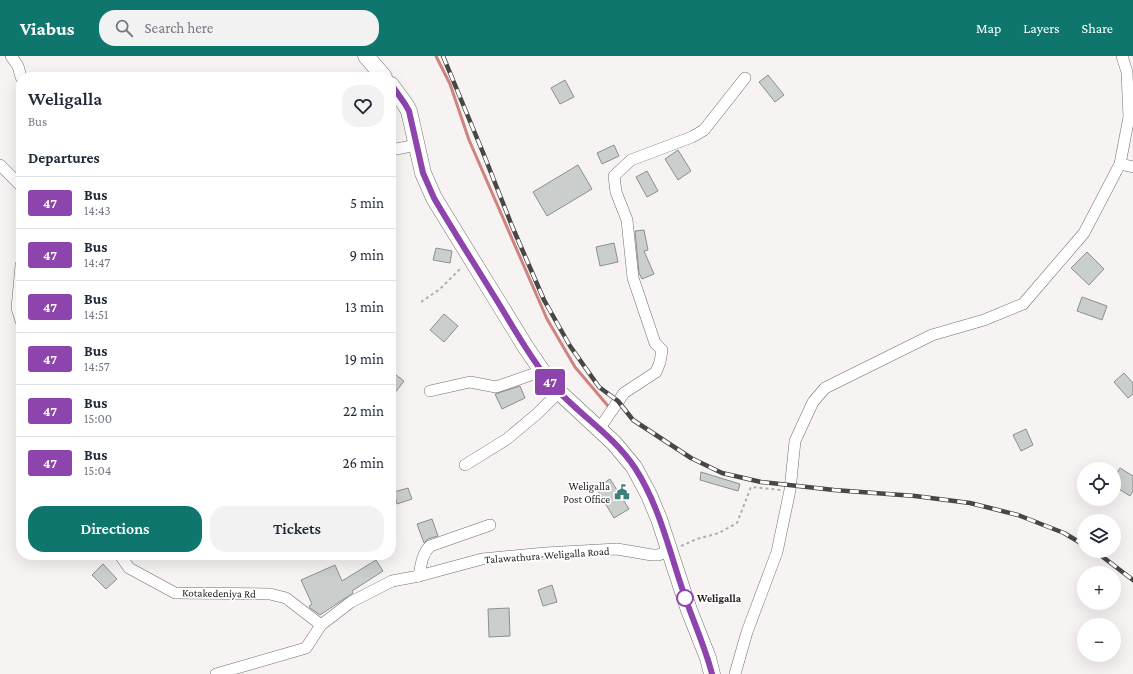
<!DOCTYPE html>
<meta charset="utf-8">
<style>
body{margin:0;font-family:"Crimson Pro",serif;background:#f2f2f3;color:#1f2937;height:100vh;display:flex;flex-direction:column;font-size:15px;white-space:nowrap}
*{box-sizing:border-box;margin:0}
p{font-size:13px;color:#747a83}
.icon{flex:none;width:22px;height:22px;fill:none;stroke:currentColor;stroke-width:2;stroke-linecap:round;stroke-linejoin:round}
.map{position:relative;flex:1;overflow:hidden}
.side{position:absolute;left:16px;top:16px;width:380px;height:488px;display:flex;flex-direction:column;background:#fff;border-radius:16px;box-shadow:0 4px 16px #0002}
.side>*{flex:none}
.badge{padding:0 8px;border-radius:3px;font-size:14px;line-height:26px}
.buttons{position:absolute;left:1077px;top:406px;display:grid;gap:8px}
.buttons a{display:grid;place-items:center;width:44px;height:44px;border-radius:50%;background:#fff;box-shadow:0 4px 16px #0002;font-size:20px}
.map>.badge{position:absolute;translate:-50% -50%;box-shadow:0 0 0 2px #fff}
h2{padding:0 12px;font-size:15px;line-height:36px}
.round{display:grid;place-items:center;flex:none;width:42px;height:42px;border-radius:16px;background:#f2f2f3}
.headline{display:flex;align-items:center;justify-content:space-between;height:68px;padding:0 12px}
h1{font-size:19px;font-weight:600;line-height:30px}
.cta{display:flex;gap:8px;margin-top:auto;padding:8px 12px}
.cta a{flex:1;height:46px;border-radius:16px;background:#0f766e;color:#fff;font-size:16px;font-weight:600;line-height:46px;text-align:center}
.cta a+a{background:#f2f2f3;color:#1f2937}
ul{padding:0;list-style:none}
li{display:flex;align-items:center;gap:12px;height:52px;padding:0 12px;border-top:1px solid #e0e1e3}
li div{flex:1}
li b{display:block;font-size:15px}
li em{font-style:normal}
li .badge{min-width:44px;font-weight:700;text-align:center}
header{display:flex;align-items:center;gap:24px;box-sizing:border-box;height:56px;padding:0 20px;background:#0f766e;color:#fff}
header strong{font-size:19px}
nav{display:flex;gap:22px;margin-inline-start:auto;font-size:14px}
.search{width:280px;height:36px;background:#f2f2f3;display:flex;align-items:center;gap:10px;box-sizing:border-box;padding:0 14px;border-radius:16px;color:#747a83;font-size:15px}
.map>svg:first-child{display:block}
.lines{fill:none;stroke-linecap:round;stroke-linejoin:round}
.stream{stroke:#ce837f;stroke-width:3}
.building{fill:#cacecd;stroke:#8b8f8e}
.minor-casing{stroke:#716e6d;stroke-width:12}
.highway-casing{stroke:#716e6d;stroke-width:17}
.path{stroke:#b1aeae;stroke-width:2;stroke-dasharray:3 3;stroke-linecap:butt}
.minor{stroke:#fff;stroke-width:11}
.highway{stroke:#fff;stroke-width:16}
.rail-casing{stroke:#484746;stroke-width:4.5}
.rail{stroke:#fff;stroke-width:3;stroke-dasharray:9;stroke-linecap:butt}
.line-casing{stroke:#fff;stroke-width:9}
.line{stroke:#8e44ad;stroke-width:6}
.stop-dot{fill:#fff;stroke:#8e44ad;stroke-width:2}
.labels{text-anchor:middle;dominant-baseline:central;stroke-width:3.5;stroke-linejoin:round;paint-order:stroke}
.poi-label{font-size:11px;fill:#1f1e1d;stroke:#fff;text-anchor:end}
.street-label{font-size:11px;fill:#1f1e1d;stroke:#fff}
.stop-label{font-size:11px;font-weight:bold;fill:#1f1e1d;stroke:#fff;text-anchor:start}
</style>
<header>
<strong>Viabus</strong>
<div class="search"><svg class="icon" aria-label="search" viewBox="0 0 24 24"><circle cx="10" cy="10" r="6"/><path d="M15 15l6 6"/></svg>Search here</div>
<nav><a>Map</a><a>Layers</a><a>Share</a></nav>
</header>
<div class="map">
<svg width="1133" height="618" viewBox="0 0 1133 618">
<rect width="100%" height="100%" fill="#f7f3f3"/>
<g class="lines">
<!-- stream -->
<polyline class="stream" points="436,0 450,28 469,84 547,263 575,311 608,350"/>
</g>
<!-- building -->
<g class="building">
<polygon points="768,19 784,39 775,46 759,26"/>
<polygon points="565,24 574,41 560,48 551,32"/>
<polygon points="614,89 619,100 602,108 597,97"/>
<polygon points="678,94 691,115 678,124 665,103"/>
<polygon points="578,109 592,133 547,160 533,136"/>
<polygon points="647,115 658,135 647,141 636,121"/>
<polygon points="644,174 648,194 644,195 654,218 642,223 639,217 635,175"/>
<polygon points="614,187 618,206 600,210 596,191"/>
<polygon points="436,192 452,195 450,207 433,204"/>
<polygon points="1087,196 1104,213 1089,229 1071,212"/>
<polygon points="1082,241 1107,250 1102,264 1077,255"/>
<polygon points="444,258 458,270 444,286 430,274"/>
<polygon points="391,315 404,325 391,342"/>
<polygon points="1124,317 1133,327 1133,338 1128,342 1114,326"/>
<polygon points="520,330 525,342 502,353 495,338"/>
<polygon points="1026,373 1033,389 1021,395 1013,379"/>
<polygon points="1120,412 1133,420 1133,435 1130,440 1114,430 1114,422"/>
<polygon points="701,416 740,428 738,435 700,424"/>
<polygon points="610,423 629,453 614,462 596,432"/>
<polygon points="408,432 412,443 397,448 394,436"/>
<polygon points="432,463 438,480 428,483 424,487 417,468"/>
<polygon points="376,504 383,515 352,535 353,537 320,559 310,552 309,550 312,548 301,524 335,509 342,525"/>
<polygon points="103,508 117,523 106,533 92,519"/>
<polygon points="552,529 557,546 543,550 538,534"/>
<polygon points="509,552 510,580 489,581 488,553"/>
</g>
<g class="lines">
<!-- minor casing -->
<g class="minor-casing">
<g id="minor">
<polyline points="11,0 18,10 21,21"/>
<polyline points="391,94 417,89"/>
<polyline points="1120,108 1133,111"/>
<polyline points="0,109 21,130"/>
<polyline points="21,209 17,252 21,265"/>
<polyline points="430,335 470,326 496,331 542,315"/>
<polyline points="599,373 624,337 656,316 660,306 662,294 655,287 633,222 627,164 616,136 614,120 631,104 692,81 704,74 745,22"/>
<polyline points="465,409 507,383 538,357 559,336"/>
<polyline points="120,499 129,512 175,537 270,538 286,542 321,569"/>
<path d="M419 520C421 509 422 498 430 490L490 469"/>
<polyline points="216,618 306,592 321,569 351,546 392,525 419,520 482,503 545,497 617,493 652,499 658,499 669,495"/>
<polyline points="735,618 747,576 777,496 790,434 795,385 813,346 825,332 932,279 984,264 1023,248 1084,177 1120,108 1129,61 1127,16 1122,0"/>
</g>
</g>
<!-- highway casing -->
<g class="highway-casing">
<g id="highway">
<polyline points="366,0 384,21"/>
<polyline points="391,29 405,48 409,55 423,117 434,142 525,290 542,315 559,336 614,387 634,411 649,439 659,463 689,554 708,602 712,618"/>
</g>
</g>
<!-- path -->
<g class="path">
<polyline points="421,246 440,233 462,211"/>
<polyline points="681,490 697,483 719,477 737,467 751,431 781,434"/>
</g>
<!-- minor -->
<use href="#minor" class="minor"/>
<!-- highway -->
<use href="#highway" class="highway"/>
<!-- rail casing -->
<g class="rail-casing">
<g id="rail">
<polyline points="443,0 484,99 512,170 544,244 570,290 599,331 618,345 633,364 691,402 722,417 761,426 834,434 915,440 970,447 1018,459 1064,477 1084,489"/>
<polyline points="1095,495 1133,524"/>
</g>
</g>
<!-- rail -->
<use href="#rail" class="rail"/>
</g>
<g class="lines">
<!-- line casing -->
<g class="line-casing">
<path id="line" d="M391 28 405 48 409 55 423 117 434 142C452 173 472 204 491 235 510 265 527 298 550 326 576 357 613 378 635 412 659 449 669 494 683 535 692 563 705 590 712 618"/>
</g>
<!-- line -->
<use href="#line" class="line"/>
</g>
<!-- icons -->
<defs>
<g id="civic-bare" transform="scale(1.2)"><path d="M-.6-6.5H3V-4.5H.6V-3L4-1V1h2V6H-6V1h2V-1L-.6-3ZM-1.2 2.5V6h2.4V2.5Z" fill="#3b817a" stroke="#fff" stroke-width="2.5" paint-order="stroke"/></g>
</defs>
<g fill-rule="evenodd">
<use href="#civic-bare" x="622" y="436"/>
</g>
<!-- markers -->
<circle class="stop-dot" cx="685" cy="542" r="8"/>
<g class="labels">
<!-- poi labels -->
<g class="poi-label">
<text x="610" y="430">Weligalla<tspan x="610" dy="13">Post Office</tspan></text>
</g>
<!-- street labels -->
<g class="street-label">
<text transform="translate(547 499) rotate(-4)">Talawathura-Weligalla Road</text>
<text transform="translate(219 537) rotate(1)">Kotakedeniya Rd</text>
</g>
<!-- stop labels -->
<g class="stop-label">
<text x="697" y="542">Weligalla</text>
</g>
</g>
</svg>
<div class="buttons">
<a><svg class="icon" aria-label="locate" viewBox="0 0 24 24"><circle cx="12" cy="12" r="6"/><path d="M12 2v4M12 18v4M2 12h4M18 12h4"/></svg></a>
<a><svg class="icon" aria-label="layers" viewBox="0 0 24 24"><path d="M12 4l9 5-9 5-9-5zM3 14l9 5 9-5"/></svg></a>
<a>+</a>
<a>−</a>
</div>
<b class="badge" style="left:550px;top:326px;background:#8e44ad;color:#fff">47</b>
<section class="side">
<div class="headline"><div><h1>Weligalla</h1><p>Bus</p></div><a class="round"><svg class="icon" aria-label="heart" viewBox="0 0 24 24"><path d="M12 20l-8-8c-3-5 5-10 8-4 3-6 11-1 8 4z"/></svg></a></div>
<h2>Departures</h2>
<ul>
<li><span class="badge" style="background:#8e44ad;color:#fff">47</span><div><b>Bus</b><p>14:43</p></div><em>5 min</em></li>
<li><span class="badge" style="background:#8e44ad;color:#fff">47</span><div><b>Bus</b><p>14:47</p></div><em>9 min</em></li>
<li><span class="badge" style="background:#8e44ad;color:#fff">47</span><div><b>Bus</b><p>14:51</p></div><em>13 min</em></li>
<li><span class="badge" style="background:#8e44ad;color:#fff">47</span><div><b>Bus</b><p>14:57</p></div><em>19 min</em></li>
<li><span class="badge" style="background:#8e44ad;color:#fff">47</span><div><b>Bus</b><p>15:00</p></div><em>22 min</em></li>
<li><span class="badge" style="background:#8e44ad;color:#fff">47</span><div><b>Bus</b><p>15:04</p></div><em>26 min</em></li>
</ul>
<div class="cta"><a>Directions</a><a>Tickets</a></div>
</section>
</div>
